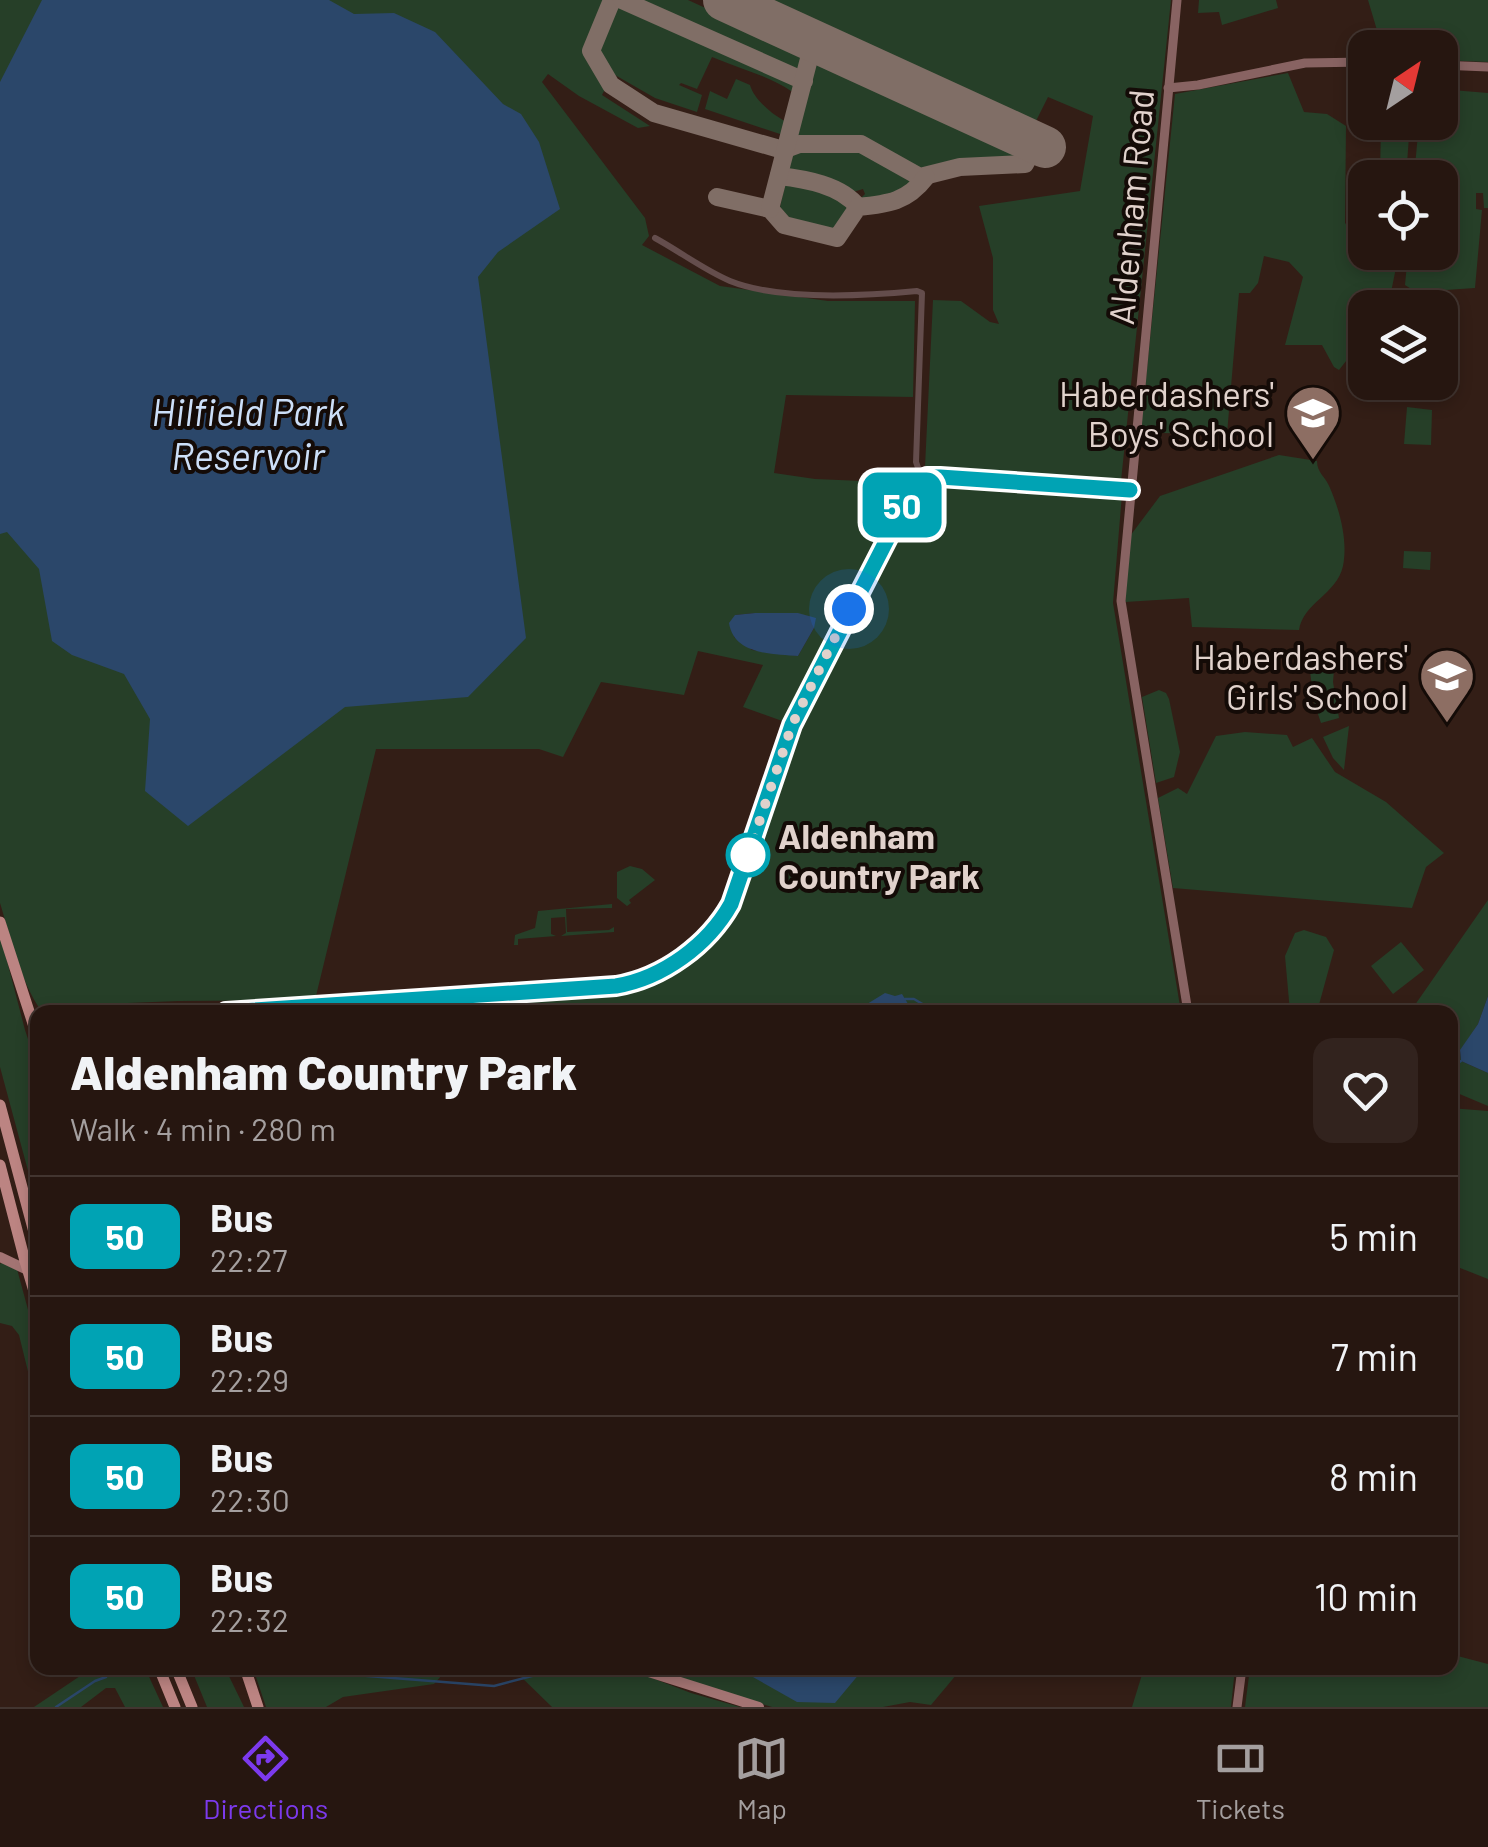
<!DOCTYPE html>
<meta charset="utf-8">
<style>
body{margin:0;font-family:Barlow,sans-serif;background:#32231e;color:#f1f3f6;height:100vh;display:flex;flex-direction:column;font-size:38px;white-space:nowrap}
*{box-sizing:border-box;margin:0}
p{font-size:32px;color:#a49f9f}
.icon{flex:none;width:55px;height:55px;fill:none;stroke:currentColor;stroke-width:2;stroke-linecap:round;stroke-linejoin:round}
.map{position:relative;flex:1;overflow:hidden}
.details{position:absolute;left:30px;top:1005px;width:1428px;height:670px;display:flex;flex-direction:column;background:#261610;border-radius:20px;box-shadow:0 5px 15px #0003,0 0 0 2px #423530}
.details>*{flex:none}
.badge{padding:0 20px;border-radius:15px;font-size:35px;line-height:65px}
.needle{width:65px;rotate:35deg}
.controls{position:absolute;left:1348px;top:30px;display:grid;gap:20px}
.controls a{display:grid;place-items:center;width:110px;height:110px;border-radius:20px;background:#261610;box-shadow:0 5px 15px #0003,0 0 0 2px #423530;font-size:50px}
.you{position:absolute;width:50px;height:50px;margin:-25px;border:8px solid #fff;border-radius:50%;background:#1a73e8;box-shadow:0 0 0 15px #1a73e833}
.map>.badge{position:absolute;translate:-50% -50%;box-shadow:0 0 0 5px #fff}
.round{display:grid;place-items:center;flex:none;width:105px;height:105px;border-radius:20px;background:#32231e}
.head{display:flex;align-items:center;justify-content:space-between;height:170px;padding:0 40px}
h1{font-size:48px;font-weight:800;line-height:75px}
ul{padding:0;list-style:none}
li{display:flex;align-items:center;gap:30px;height:120px;padding:0 40px;border-top:2px solid #423530}
li div{flex:1}
li b{display:block;font-size:38px}
li em{font-style:normal}
li .badge{min-width:110px;font-weight:700;text-align:center}
.tabs{display:flex;justify-content:space-around;align-items:center;height:140px;border-top:2px solid #423530;background:#261610;font-size:28px;color:#a49f9f}
.tabs a{display:grid;justify-items:center;gap:5px}
.tabs .selected{color:#7c3aed}
.map>svg:first-child{display:block}
.green{fill:#263f28;fill-rule:evenodd}
.water{fill:#2b476a}
.lines{fill:none;stroke-linecap:round;stroke-linejoin:round}
.stream{stroke:#2b476a;stroke-width:2.5}
.taxiway{stroke:#806e66;stroke-width:18}
.runway{stroke:#806e66;stroke-width:42}
.street{stroke:#644d4c;stroke-width:6}
.secondary{stroke:#886362;stroke-width:9}
.primary{stroke:#a37473;stroke-width:10}
.highway{stroke:#bc8482;stroke-width:11}
.highway-bridge{stroke:#bc8482;stroke-width:11}
.line-casing{stroke:#fff;stroke-width:22}
.line{stroke:#00a3b4;stroke-width:15}
.walk{stroke:#e1d2cc;stroke-width:10;stroke-dasharray:0 18}
.stop-dot{fill:#fff;stroke:#00a3b4;stroke-width:5}
.labels{text-anchor:middle;dominant-baseline:central;stroke-width:8;stroke-linejoin:round;paint-order:stroke}
.street-label{font-size:35px;fill:#e1d2cc;stroke:#140b07}
.poi-label{font-size:35px;fill:#e1d2cc;stroke:#140b07;text-anchor:end}
.stop-label{font-size:35px;font-weight:bold;fill:#e1d2cc;stroke:#140b07;text-anchor:start}
.water-label{font-size:38px;font-style:italic;fill:#ccdff8;stroke:#140b07}
</style>
<div class="map">
<svg width="1488" height="1707" viewBox="0 0 1488 1707">
<rect width="100%" height="100%" fill="#331e16"/>
<!-- green -->
<g class="green">
<path d="M0 0H688L797 50 804 63 797 88 791 91C767 75 740 69 712 57L697 89 681 83 679 85 702 95 697 112 655 98 615 75 610 80 593 54 589 59 606 87 602 95 650 126 638 128 579 96 548 74 542 82 645 218 649 236 642 245 720 286 828 301H915L913 397 786 395 774 473 815 479 910 483 785 722 743 707 763 665 698 651 684 695 601 682 563 757 539 749H376L315 1000 178 1001 53 1006V1012H42C20 981 11 939 0 903ZM755 613H798L814 628 798 656 752 650 734 637 735 615Z"/>
<polygon points="758,0 1171,0 1121,481 925,467 933,300 961,301 990,322 999,324 993,310 993,258 979,206 1080,191 1093,116 1048,97 1033,127"/>
<polygon points="1199,0 1276,0 1278,8 1222,25 1219,12 1198,13"/>
<polygon points="1368,0 1488,0 1488,62 1440,60 1440,48 1382,47"/>
<polygon points="815,60 1020,153 1022,161 955,163 922,173 861,141 795,141"/>
<polygon points="1288,73 1304,112 1327,114 1346,126 1345,223 1351,230 1365,230 1365,252 1399,253 1388,307 1365,308 1365,337 1339,370 1334,367 1322,345 1285,345 1303,277 1289,262 1264,256 1258,283 1250,293 1239,293 1227,434 1159,433 1141,427 1175,94"/>
<path d="M736 79 750 85C754 100 775 117 789 123L786 136 705 109 710 91 727 99Z"/>
<polygon points="1440,89 1488,93 1488,208 1484,208 1483,193 1476,193 1476,209 1482,210 1475,288 1416,292 1405,285 1408,253 1440,252 1440,178 1414,177 1419,123 1440,122"/>
<polygon points="1381,123 1410,123 1406,177 1380,177"/>
<path d="M830 145 863 148 916 179 917 183 902 195 861 202H857L865 194 863 189 850 193 809 177 787 174C795 142 799 147 830 145Z"/>
<polygon points="786,181 807,183 848,201 849,205 834,230 792,221 780,207"/>
<polygon points="1407,407 1432,410 1431,445 1404,444"/>
<path d="M1279 455 1317 461C1317 473 1326 477 1330 488 1340 511 1348 541 1343 566 1337 594 1303 603 1299 630L1192 627 1189 598 1125 602 1130 536 1160 496Z"/>
<polygon points="931,482 1122,494 1113,603 1181,1012 424,1012 423,1004 630,988 656,979 691,957 723,922 789,738 913,495"/>
<polygon points="1404,551 1431,552 1430,570 1403,568"/>
<polygon points="1308,656 1335,658 1333,682 1339,718 1321,723 1314,702"/>
<polygon points="1159,690 1166,693 1169,699 1180,752 1174,777 1156,783 1142,697"/>
<polygon points="1349,726 1344,770 1333,758 1323,737"/>
<polygon points="1245,732 1287,735 1293,747 1312,738 1335,772 1386,802 1444,853 1426,867 1412,908 1173,888 1158,798 1178,788 1187,794 1216,736"/>
<polygon points="630,866 642,869 655,880 629,900 631,903 627,906 617,898 617,872"/>
<polygon points="1488,900 1488,996 1478,1024 1460,1051 1461,1061 1488,1073 1488,1106 1450,1090 1450,1012 1410,1012"/>
<polygon points="612,904 612,908 566,909 567,932 609,930 614,927 614,932 561,936 566,933 565,917 551,918 551,934 556,936 518,939 518,945 514,945 515,935 535,928 538,911"/>
<polygon points="1304,930 1326,937 1334,950 1317,1012 1290,1012 1285,956 1295,933"/>
<polygon points="0,934 25,1030 37,1066 37,1204 0,1067"/>
<polygon points="1401,942 1424,970 1393,994 1371,966"/>
<polygon points="1450,1108 1488,1111 1488,1279 1450,1264"/>
<polygon points="3,1262 17,1269 37,1343 37,1408 19,1335 12,1326 0,1323 0,1264"/>
<polygon points="1450,1654 1488,1664 1488,1707 1245,1707 1250,1668 1450,1668"/>
<polygon points="92,1668 108,1672 108,1668 145,1668 163,1707 125,1707 115,1688 106,1688 81,1707 34,1707"/>
<polygon points="191,1668 225,1668 244,1707 207,1707"/>
<polygon points="253,1668 440,1668 442,1675 434,1684 343,1697 326,1707 266,1707"/>
<polygon points="503,1668 626,1668 691,1693 740,1707 552,1707 516,1672"/>
<polygon points="645,1668 962,1668 931,1705 910,1702 883,1707 772,1707"/>
<polygon points="1144,1668 1235,1668 1231,1707 1132,1707"/>
</g>
<!-- water -->
<g class="water">
<polygon points="42,0 329,0 354,14 394,13 435,32 503,104 521,114 539,142 560,209 498,252 478,277 526,638 468,697 345,707 188,826 145,791 150,719 124,674 72,655 52,641 39,569 7,532 0,534 0,82"/>
<path d="M755 613H798L816 618 814 628 798 656C773 654 734 655 729 623L735 615Z"/>
<polygon points="885,993 895,996 902,994 913,1012 820,1012 854,1012"/>
<polygon points="1488,996 1488,1073 1461,1061 1460,1050 1478,1024"/>
<polygon points="737,1668 879,1668 860,1673 835,1703 797,1702"/>
</g>
<g class="lines">
<!-- stream -->
<g class="stream">
<polyline points="905,999 914,999 936,1012"/>
<polyline points="1450,1068 1461,1061"/>
<polyline points="267,1668 494,1686 555,1670"/>
<polyline points="56,1707 95,1681 106,1677"/>
</g>
<!-- taxiway -->
<g class="taxiway">
<polyline points="612,0 591,51 611,85 654,113 783,150 799,144 861,144 920,177 960,167 1025,164 1033,149 1027,139"/>
<polyline points="622,0 804,81"/>
<polyline points="798,34 808,43 810,55"/>
<path d="M779 176C805 179 841 185 858 207"/>
<path d="M717 197 770 209 784 225 837 238 858 207C888 204 907 202 926 177"/>
<polyline points="770,209 810,55 818,48 827,47"/>
</g>
<!-- runway -->
<polyline class="runway" points="724,0 1045,147"/>
<!-- street -->
<path class="street" d="M655 238C679 251 704 270 730 281 780 301 864 296 917 291L922 293 916 462 922 479"/>
<!-- secondary -->
<g class="secondary">
<polyline points="1177,0 1121,601 1188,1012"/>
<polyline points="1440,65 1488,67"/>
<polyline points="1168,88 1198,85 1305,63 1365,62"/>
<path d="M226 1012 617 986C663 977 708 945 731 904L791 725 915 483 927 477H940L1130 490"/>
<polyline points="1237,1707 1242,1668"/>
</g>
<!-- primary -->
<g class="primary">
<polyline points="0,1257 38,1275"/>
<polyline points="636,1668 759,1707"/>
</g>
<!-- highway -->
<g class="highway">
<polyline points="0,922 38,1039"/>
<polyline points="0,1105 38,1247"/>
<polyline points="0,1165 25,1261"/>
<polyline points="159,1668 175,1707"/>
<polyline points="176,1668 192,1707"/>
<polyline points="245,1668 258,1707"/>
</g>
<!-- highway-bridge -->
<polyline class="highway-bridge" points="25,1261 36,1298"/>
</g>
<g class="lines">
<!-- line casing -->
<g class="line-casing">
<path id="line" d="M226 1012 616 986C663 978 708 945 731 904L792 725 916 483 927 477H940L1130 490"/>
</g>
<!-- line -->
<use href="#line" class="line"/>
<!-- walk -->
<polyline class="walk" points="748,855 792,725 849,609"/>
</g>
<!-- icons -->
<defs>
<g id="school-pin" transform="scale(2.875)"><path d="M0 17L-7.5 6A9.5 9.5 0 1 1 7.5 6Z" fill="#8d6e63" stroke="#140b07"/><path d="M0-5L7-2L0 1L-7-2ZM-4 1L0 2.5L4 1V4Q0 6-4 4Z" fill="#fff"/></g>
</defs>
<g fill-rule="evenodd">
<use href="#school-pin" x="1313" y="413"/>
<use href="#school-pin" x="1447" y="676"/>
</g>
<!-- markers -->
<circle class="stop-dot" cx="748" cy="855" r="20"/>
<g class="labels">
<!-- street labels -->
<g class="street-label">
<text transform="translate(1130 207) rotate(-85)">Aldenham Road</text>
</g>
<!-- poi labels -->
<g class="poi-label">
<text x="1274" y="393">Haberdashers'<tspan x="1274" dy="40">Boys' School</tspan></text>
<text x="1408" y="656">Haberdashers'<tspan x="1408" dy="40">Girls' School</tspan></text>
</g>
<!-- stop labels -->
<g class="stop-label">
<text x="778" y="835">Aldenham<tspan x="778" dy="40">Country Park</tspan></text>
</g>
<!-- water labels -->
<g class="water-label">
<text x="248" y="411">Hilfield Park<tspan x="248" dy="44">Reservoir</tspan></text>
</g>
</g>
</svg>
<div class="controls">
<a><svg class="needle" viewBox="-14 -14 28 28"><path d="M0-13l5 13h-10z" fill="#e53935"/><path d="M0 13l5-13h-10z" fill="#a49f9f"/></svg></a>
<a><svg class="icon" aria-label="locate" viewBox="0 0 24 24"><circle cx="12" cy="12" r="6"/><path d="M12 2v4M12 18v4M2 12h4M18 12h4"/></svg></a>
<a><svg class="icon" aria-label="layers" viewBox="0 0 24 24"><path d="M12 4l9 5-9 5-9-5zM3 14l9 5 9-5"/></svg></a>
</div>
<div class="you" style="left:849px;top:609px"></div>
<b class="badge" style="left:902px;top:505px;background:#00a3b4;color:#fff">50</b>
<section class="details">
<div class="head"><div><h1>Aldenham Country Park</h1><p>Walk · 4 min · 280 m</p></div><a class="round"><svg class="icon" aria-label="heart" viewBox="0 0 24 24"><path d="M12 20l-8-8c-3-5 5-10 8-4 3-6 11-1 8 4z"/></svg></a></div>
<ul>
<li><span class="badge" style="background:#00a3b4;color:#fff">50</span><div><b>Bus</b><p>22:27</p></div><em>5 min</em></li>
<li><span class="badge" style="background:#00a3b4;color:#fff">50</span><div><b>Bus</b><p>22:29</p></div><em>7 min</em></li>
<li><span class="badge" style="background:#00a3b4;color:#fff">50</span><div><b>Bus</b><p>22:30</p></div><em>8 min</em></li>
<li><span class="badge" style="background:#00a3b4;color:#fff">50</span><div><b>Bus</b><p>22:32</p></div><em>10 min</em></li>
</ul>
</section>
</div>
<nav class="tabs">
<a class="selected"><svg class="icon" aria-label="directions" viewBox="0 0 24 24"><path d="M12 3l9 9-9 9-9-9zM9 14v-3h6M13 9l2 2-2 2"/></svg>Directions</a>
<a><svg class="icon" aria-label="map" viewBox="0 0 24 24"><path d="M3 6l6-2 6 2 6-2v14l-6 2-6-2-6 2zM9 4v14M15 6v14"/></svg>Map</a>
<a><svg class="icon" aria-label="tickets" viewBox="0 0 24 24"><path d="M3 7h18v10H3zM15 7v10"/></svg>Tickets</a>
</nav>
